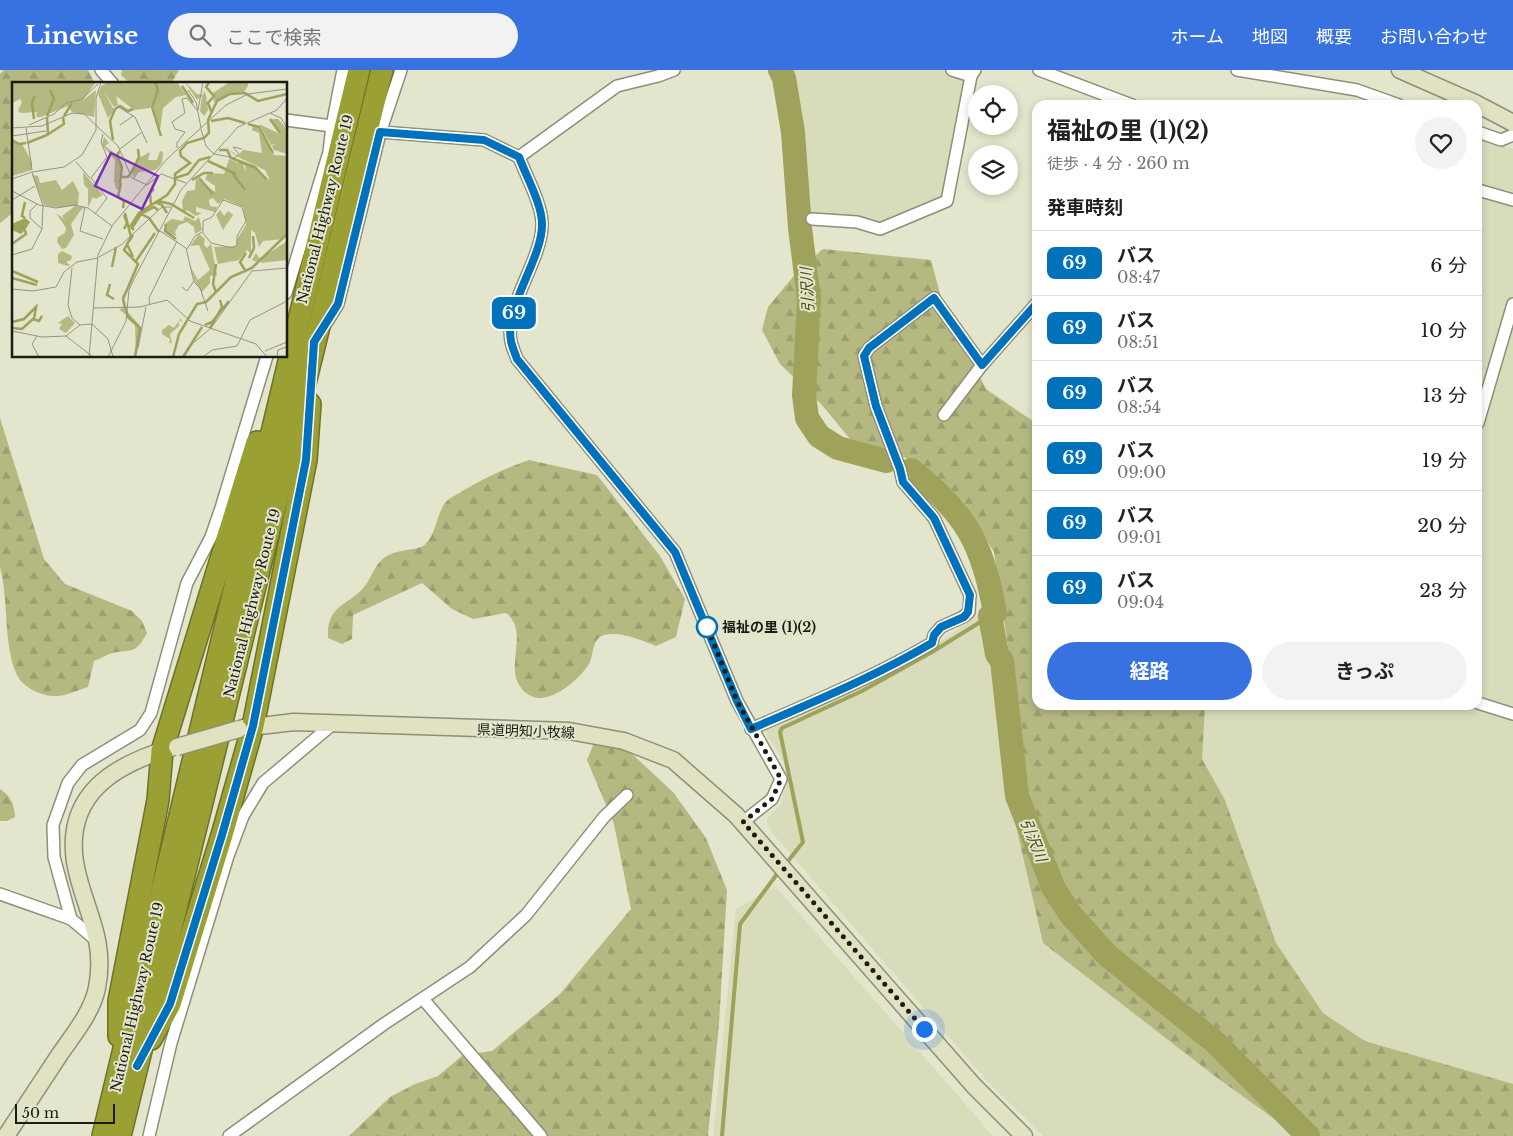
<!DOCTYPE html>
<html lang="ja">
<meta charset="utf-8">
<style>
body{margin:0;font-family:"Libre Baskerville","Noto Sans JP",serif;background:#f2f2f2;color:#222;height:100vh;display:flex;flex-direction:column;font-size:19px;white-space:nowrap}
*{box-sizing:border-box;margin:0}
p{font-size:16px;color:#767676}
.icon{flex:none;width:28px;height:28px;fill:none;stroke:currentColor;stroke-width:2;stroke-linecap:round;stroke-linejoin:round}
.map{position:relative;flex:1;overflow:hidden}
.details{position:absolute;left:1032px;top:30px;width:450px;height:610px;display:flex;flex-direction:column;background:#fff;border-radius:15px;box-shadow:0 2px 8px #0003}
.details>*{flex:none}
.badge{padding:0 10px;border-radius:8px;font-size:18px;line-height:32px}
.fabs{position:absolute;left:968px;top:15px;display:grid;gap:10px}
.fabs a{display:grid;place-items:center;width:50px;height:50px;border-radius:50%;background:#fff;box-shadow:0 2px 8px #0003;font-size:25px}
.scale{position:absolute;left:15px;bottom:12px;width:100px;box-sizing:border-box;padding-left:5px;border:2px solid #1b1c13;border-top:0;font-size:14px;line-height:18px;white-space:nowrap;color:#1b1c13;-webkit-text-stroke:4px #e3e5cc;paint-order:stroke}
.you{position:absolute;width:25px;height:25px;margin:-12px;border:4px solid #fff;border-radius:50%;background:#1a73e8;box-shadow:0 0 0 8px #1a73e833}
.map>.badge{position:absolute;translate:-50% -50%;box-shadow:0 0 0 2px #fff}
h2{padding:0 15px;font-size:19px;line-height:45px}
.round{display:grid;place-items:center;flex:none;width:52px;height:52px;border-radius:26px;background:#f2f2f2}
.summary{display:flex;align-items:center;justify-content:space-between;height:85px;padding:0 15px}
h1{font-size:24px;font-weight:700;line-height:38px}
.action{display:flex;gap:10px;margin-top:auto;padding:10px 15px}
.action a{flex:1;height:58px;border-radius:30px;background:#3772e0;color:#fff;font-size:20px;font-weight:700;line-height:58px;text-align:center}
.action a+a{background:#f2f2f2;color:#222}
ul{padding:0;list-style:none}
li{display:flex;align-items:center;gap:15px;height:65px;padding:0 15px;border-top:1px solid #e0e0e0}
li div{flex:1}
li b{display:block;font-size:19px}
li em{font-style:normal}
li .badge{min-width:55px;font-weight:700;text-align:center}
header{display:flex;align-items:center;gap:30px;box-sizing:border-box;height:70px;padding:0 25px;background:#3772e0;color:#fff}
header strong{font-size:24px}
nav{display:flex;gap:28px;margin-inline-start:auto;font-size:18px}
.search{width:350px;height:45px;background:#f2f2f2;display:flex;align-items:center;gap:12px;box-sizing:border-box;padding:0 18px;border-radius:28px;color:#767676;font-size:19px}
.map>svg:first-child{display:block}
.built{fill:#d9dcbb}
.forest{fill:url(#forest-firs)}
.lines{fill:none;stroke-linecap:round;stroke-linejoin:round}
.stream{stroke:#9ea25a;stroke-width:4}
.river{stroke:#9ea25a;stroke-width:24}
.street-casing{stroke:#8d8f78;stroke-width:14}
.secondary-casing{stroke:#8d8f78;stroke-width:19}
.highway-casing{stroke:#6e7229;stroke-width:24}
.street{stroke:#fff;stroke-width:11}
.secondary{stroke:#e1e2c2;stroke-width:16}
.highway{stroke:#9ba035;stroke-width:21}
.secondary-bridge-casing{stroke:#8d8f78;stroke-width:19;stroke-linecap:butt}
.secondary-bridge{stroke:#e1e2c2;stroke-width:16}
.line-casing{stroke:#fff;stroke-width:11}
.line{stroke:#0072bc;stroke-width:8}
.walk{stroke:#1b1c13;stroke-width:5;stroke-dasharray:0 9}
.stop-dot{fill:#fff;stroke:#0072bc;stroke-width:2.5}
.labels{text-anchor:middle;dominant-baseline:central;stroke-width:4;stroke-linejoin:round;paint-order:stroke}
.street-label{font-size:14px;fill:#1b1c13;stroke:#e3e5cc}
.stop-label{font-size:14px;font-weight:bold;fill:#1b1c13;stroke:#e3e5cc;text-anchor:start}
.water-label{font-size:15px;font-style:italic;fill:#4c4e17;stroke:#e3e5cc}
.inset-river{fill:none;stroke:#9ea25a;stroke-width:2.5}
.inset-road{fill:none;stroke:#939582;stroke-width:1}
.view{fill:#7b2cbf;fill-opacity:0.15;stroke:#7b2cbf;stroke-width:2.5}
.inset-edge{fill:none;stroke:#1b1c13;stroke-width:2.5}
</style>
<header>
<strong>Linewise</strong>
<div class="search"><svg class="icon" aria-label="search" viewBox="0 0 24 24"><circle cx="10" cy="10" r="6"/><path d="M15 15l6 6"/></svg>ここで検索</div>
<nav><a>ホーム</a><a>地図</a><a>概要</a><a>お問い合わせ</a></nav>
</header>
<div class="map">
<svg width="1513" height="1066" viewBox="0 0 1513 1066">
<defs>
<pattern id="forest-firs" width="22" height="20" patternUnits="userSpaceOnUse" patternTransform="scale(1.25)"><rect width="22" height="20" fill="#b5b981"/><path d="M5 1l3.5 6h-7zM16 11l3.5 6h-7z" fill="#9b9e6f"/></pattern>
</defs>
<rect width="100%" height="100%" fill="#e3e5cc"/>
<!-- built -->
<g class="built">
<polygon points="786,0 968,0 942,128 880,155 858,148 804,147 793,20"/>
<polygon points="1478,67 1513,79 1513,1066 1043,1066 987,1011 774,765 767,753 768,747 781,733 788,706 782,688 763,659 929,579 1037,504 1038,635 1478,635"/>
<polygon points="775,816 993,1066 713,1066 736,839"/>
</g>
<!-- forest -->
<g class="forest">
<polygon points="4,0 88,0 95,14 14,14 14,142 0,153 0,4"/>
<polygon points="122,0 179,0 171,14 131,14 121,5"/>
<polygon points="823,179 931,190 942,231 986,319 1037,354 1038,635 1205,635 1202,689 1225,730 1276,873 1323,943 1365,971 1513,1014 1513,1066 1298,1066 1216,1007 1043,873 1012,739 1010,590 994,482 962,431 912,390 850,369 822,335 780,294 762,260 768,237 797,202"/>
<path d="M0 348 44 489 65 514 132 541 142 551 147 563C135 585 132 579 112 583 106 585 100 589 94 591L88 617C78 620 68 625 58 626 43 627 22 618 16 603 3 571 9 531 0 497Z"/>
<path d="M529 390 597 405 660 486 685 529 676 567 656 576C640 570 622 561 604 565 591 569 594 586 589 594 579 610 548 637 529 625 497 604 533 564 506 543L473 549 452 539 422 513 353 545 352 569 342 574 328 568C326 532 352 536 367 513 373 504 376 492 387 486 397 480 416 480 423 476 436 467 436 445 445 433 449 428 456 425 461 422 484 408 504 399 529 390Z"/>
<polygon points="614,667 673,722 706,768 727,820 719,954 708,1066 349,1066 390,1027 415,1014 438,1006 463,985 492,981 560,924 631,839 614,754 587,690 594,673"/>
<path d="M0 719C11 726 14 734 15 747L7 751H0Z"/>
</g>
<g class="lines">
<!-- stream -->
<g class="stream">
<polyline points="785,795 803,772 780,662 782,658 862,621 932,582 990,546"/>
<polyline points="722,1066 740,854 780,800"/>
</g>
<!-- river -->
<g class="river">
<polyline points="780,0 784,8 793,62 800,158 809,229 804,325 807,348 819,366 838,378 886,391"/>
<path d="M911 400C966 443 983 474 995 543L990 546 997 584 1002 591 1017 726 1054 819 1071 845 1107 885 1216 973 1308 1066"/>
</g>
<!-- street casing -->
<g class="street-casing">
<g id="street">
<polyline points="101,0 113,14"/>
<polyline points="952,0 971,6"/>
<polyline points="1039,0 1132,35"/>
<polyline points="1237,0 1357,20 1399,35"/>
<polyline points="286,50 339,57"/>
<path d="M368 61 484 70 519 87C526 106 543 136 542 156 541 191 504 237 511 271 512 277 515 283 517 289L675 482 737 631 781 709 772 729 743 752"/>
<polyline points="1478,62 1501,70 1513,65"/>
<polyline points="519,87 617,16 658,6 674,0"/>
<polyline points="1478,120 1513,130"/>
<polyline points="812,149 857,152 880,159 947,131 971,6 975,0"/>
<polyline points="286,223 329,82 332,56 343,0"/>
<polyline points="327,252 338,234 380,63 401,0"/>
<polyline points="944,345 982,295 1038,232"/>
<polyline points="1478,353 1513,234"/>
<polyline points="1478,633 1513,644"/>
<path d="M751 659C813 632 874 607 932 573L934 565 941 557 963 547 969 542 970 525 934 448 903 412 900 399 876 336 864 286 869 278 934 228 982 295"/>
<polyline points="0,824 71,849"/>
<polyline points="97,871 71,849 54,787 53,755 68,713 82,695 140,660 151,643 187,513 211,467 221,438 267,286"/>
<polyline points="423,929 541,1066"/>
<polyline points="149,1066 171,973 228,786 243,746 263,713 334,653"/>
<polyline points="229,1066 384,954 470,897 526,845 604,747 627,725"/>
</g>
</g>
<!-- secondary casing -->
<g class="secondary-casing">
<g id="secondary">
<polyline points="1400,0 1475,33 1513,53"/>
<polyline points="243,658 294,652 569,661 624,671 673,690 736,745 974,1016 1024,1066"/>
<path d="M6 1066C24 1039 42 1011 60 984 74 964 92 942 97 918 107 866 83 839 75 792 65 725 113 695 171 678"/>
</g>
</g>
<!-- highway casing -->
<g class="highway-casing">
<g id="highway">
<polyline points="119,966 119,931 158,730 162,681 257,372"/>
<polyline points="151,969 170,934 222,765 253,656 306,390 310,334"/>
<polyline points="103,1066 359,0"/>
<polyline points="120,1066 382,0"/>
</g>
</g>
<!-- street -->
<use href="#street" class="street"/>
<!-- secondary -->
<use href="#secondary" class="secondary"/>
<!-- highway -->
<use href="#highway" class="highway"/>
<!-- secondary-bridge casing -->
<g class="secondary-bridge-casing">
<polyline id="secondary-bridge" points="177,677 239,659"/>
</g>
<!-- secondary-bridge -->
<use href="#secondary-bridge" class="secondary-bridge"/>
</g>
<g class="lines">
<!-- line casing -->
<g class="line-casing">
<path id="line" d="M137 996 170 934 222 765 253 656 306 390 314 272 338 234 380 62 484 70 519 87C526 106 543 136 542 156 541 191 504 237 511 271 512 277 515 283 517 289L675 482 737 631 751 659C813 632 874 607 932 573L934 565 941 557 964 547 968 542 970 525 934 448 903 412 900 399 876 336 864 286 869 278 934 228 982 295 1038 232"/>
</g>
<!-- line -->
<use href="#line" class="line"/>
<!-- walk -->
<polyline class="walk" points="707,557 704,550 737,631 781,709 772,729 743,752 924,959"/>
</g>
<!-- markers -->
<circle class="stop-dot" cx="707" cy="557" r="10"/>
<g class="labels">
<!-- street labels -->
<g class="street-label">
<text transform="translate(325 139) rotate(-76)">National Highway Route 19</text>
<text transform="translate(252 533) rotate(-76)">National Highway Route 19</text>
<text transform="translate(526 661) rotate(2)">県道明知小牧線</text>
<text transform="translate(137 927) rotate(-77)">National Highway Route 19</text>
</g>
<!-- stop labels -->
<g class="stop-label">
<text x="722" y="557">福祉の里 (1)(2)</text>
</g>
<!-- water labels -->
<g class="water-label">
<text transform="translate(807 220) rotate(-93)">引沢川</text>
<text transform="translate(1034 770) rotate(68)">引沢川</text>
</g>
</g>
<!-- overview -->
<g transform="translate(12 12)">
<rect width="275" height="275" fill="#e3e5cc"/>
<path d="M0 0H84L71 18 84 8 82 35 60 30 56 24 29 35H24L25 30 9 31 6 29 10 20 8 17 0 21ZM96 0H165L174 13 164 15 151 26 148 48 141 27 144 12 138 26 122 28 104 14 106 23 102 25 92 10 102 28 96 36 86 12 89 4ZM173 0 185 12 191 13 192 9 194 13 196 28 192 34 188 29 190 14 185 18ZM218 0H236V4L231 11H218L202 20 201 11ZM260 37H266L275 47V72L262 68 260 64 264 62 259 63 247 42 268 52ZM241 44 246 46 262 73 275 74V152L271 157 251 159 247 165 243 151 239 148V172L235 168 227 178 206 182 202 165 224 164 225 157 234 143 231 125 212 117 206 122 201 116 197 118 198 124 205 125 203 130 184 125V130L190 131 184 134 175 128 171 131 170 119 175 109 183 108 184 96 203 110V104L193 97 196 91 212 92 217 77 231 83 234 90 233 84 242 85 258 98 253 88 224 74 215 66 226 74 231 68 250 71 247 51 240 48ZM92 55 97 61 93 64 105 73 111 84 107 97 109 108 104 107 102 98 103 78 90 63ZM148 69 151 70 150 81 144 88 127 90 122 97 120 90 127 76 138 70 136 78H145ZM71 90 91 113 84 117 81 115 76 125V107L72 103ZM20 93 26 94 28 101 44 98 50 108 61 99 67 111 66 123 47 126 32 123ZM208 128 212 134 216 129 221 133 211 148 204 133ZM44 131 52 137 67 131 59 142 62 153 54 166 50 167 45 160 46 155 53 151 54 146ZM173 134 183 139 187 135 190 148 183 152 182 145 175 140 167 143 163 150 164 154 152 150 154 141 160 137 171 139ZM187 152 193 157 192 163 195 166 199 162 205 193 198 194V201L190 210 184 202 178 184 186 198 198 188 187 163 178 164ZM275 159V178L249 181 248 177 245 180 240 178 244 171 247 176 254 173ZM50 169 60 174 59 178 54 180 58 183 56 184 46 181V172ZM56 234 63 241 54 251 47 247 50 242 46 241ZM169 236 170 240 167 238V244L158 252 160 261H157L158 257 150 252V248L157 243 162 246Z" fill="#b5b981"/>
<path d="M0 59 10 62 20 80V88L0 94ZM63 124 72 125 61 137 54 139 50 134ZM115 207 112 217 114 228 129 245 124 275 123 241 107 227 111 226 110 214Z" fill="#b5b981"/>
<path d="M13 136 18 140 13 148 9 152 0 148V142Z" fill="#9ea25a"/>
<path class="inset-river" d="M143 0 146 8 140 25 149 54M197 0 194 5 202 14 196 21 199 29M170 4 181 21M35 34 42 17 38 8M52 34 60 21M35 35 36 52M22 37 20 20 23 14M258 37 268 51M199 39 216 36 233 41M236 42 247 45 261 71M35 53 52 42 51 35M0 58 7 62 14 61M101 58 98 39 103 27 108 24 116 29 121 27M15 61 35 53M207 68H215L219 76 243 85 254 97M196 79 224 92M227 80 242 85M221 92 233 108M108 95H116L120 89 127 75 126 67M163 96 176 92 187 78 198 75M187 96 201 112M180 98 192 91H201M108 101 110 86 105 73 108 69M109 101 106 115 112 119 111 126M146 119 159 122 182 136M143 120 150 123 155 131M139 123 138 111 142 107M113 131 119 155 112 168 126 182 111 217 116 235 128 246 123 275M129 132 137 136 147 150M13 136 10 134 13 120M154 142 153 149 164 157M118 145 127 131 155 113 163 102V92L178 81 169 74 168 69 175 61 192 56 197 51 196 38 205 19 218 12 233 11 246 19 275 12M112 147 115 141 112 133M122 148 120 146 129 132 142 125 146 128M121 153 115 162 121 175M0 162 14 152 13 148M237 176 242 166 241 154M124 179 143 151M100 185 104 165M0 189 26 200M234 190 228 180 234 171M0 196 25 203M98 202 95 213 102 217M204 210 201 202 204 182M0 240 12 237 24 225 22 237M193 243 200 240 217 219M0 246 10 247 21 237 27 239 30 234M198 246 210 225 208 218M161 275 167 252 185 222 194 220 219 195 240 186 275 152M171 275 190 245"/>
<path class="inset-road" d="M176 8 184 20 189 46M105 24 123 35 135 61M186 28 191 0M258 31 269 36 275 46M17 43 42 32 54 21 70 17 86 2M108 43 121 34M0 46 30 44 60 31 72 32 106 64 120 96 135 103M14 46 20 88M189 47 194 64 202 72 223 76 227 72 221 65 230 67M0 54 34 49M165 66V61L173 50 163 47 160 40 173 31 170 17 175 16 185 28M108 67 130 50M64 80 78 96M0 97 20 90 52 85 70 73 84 48V16L89 0M135 103 149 92 174 101M0 109 27 123 44 126 63 123 76 126 100 144M0 118 23 104M211 118 230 125 234 139 225 154V163L220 166 199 161 191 151V139L200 135ZM25 122 18 129V136L30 147M73 125 68 149 91 157M83 132 95 116 79 96 95 75 89 60 91 52M148 149 174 166 182 200 188 206 196 229M175 167 183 154 190 150M0 173 20 167 30 147 31 124 20 90M87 175 109 163 150 125H159M60 186 56 223 60 236 68 243M170 205 175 209 182 199M0 207 21 209 44 205 52 190 65 180 86 176M138 223 137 216 165 159M82 226 128 225 155 218 178 239 244 262 255 275M0 249 30 255 54 254 81 275M25 254 20 262 27 275M54 254 68 243 80 242 96 257 101 275M126 266 134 225M253 269 275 260M77 275 86 173 100 144 155 77 214 23 236 12 275 7M96 275 114 239 117 208 122 197 169 108 226 45 265 28 275 16M172 275 180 262 199 246 240 189 275 186M191 275 200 268 225 264 238 238 275 219M265 275 266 268 274 265"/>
<path class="view" d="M99 71 146 94 130 127 83 104Z"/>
<rect width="275" height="275" class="inset-edge"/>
</g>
</svg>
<div class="fabs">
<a><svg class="icon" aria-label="locate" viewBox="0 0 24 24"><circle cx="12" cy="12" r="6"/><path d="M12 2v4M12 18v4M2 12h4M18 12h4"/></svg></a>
<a><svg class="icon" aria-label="layers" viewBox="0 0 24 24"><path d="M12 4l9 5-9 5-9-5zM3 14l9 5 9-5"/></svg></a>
</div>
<div class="scale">50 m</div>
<div class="you" style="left:924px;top:959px"></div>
<b class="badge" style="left:514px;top:243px;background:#0072bc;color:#fff">69</b>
<section class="details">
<div class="summary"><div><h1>福祉の里 (1)(2)</h1><p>徒歩 · 4 分 · 260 m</p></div><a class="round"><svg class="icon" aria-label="heart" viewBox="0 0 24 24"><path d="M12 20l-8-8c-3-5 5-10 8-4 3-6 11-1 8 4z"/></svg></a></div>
<h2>発車時刻</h2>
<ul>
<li><span class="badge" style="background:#0072bc;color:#fff">69</span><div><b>バス</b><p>08:47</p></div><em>6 分</em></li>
<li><span class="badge" style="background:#0072bc;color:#fff">69</span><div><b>バス</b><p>08:51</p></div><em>10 分</em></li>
<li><span class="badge" style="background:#0072bc;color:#fff">69</span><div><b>バス</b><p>08:54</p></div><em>13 分</em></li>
<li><span class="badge" style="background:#0072bc;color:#fff">69</span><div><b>バス</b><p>09:00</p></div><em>19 分</em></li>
<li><span class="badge" style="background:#0072bc;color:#fff">69</span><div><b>バス</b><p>09:01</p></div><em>20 分</em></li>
<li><span class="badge" style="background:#0072bc;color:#fff">69</span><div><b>バス</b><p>09:04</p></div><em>23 分</em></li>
</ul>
<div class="action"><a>経路</a><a>きっぷ</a></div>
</section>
</div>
